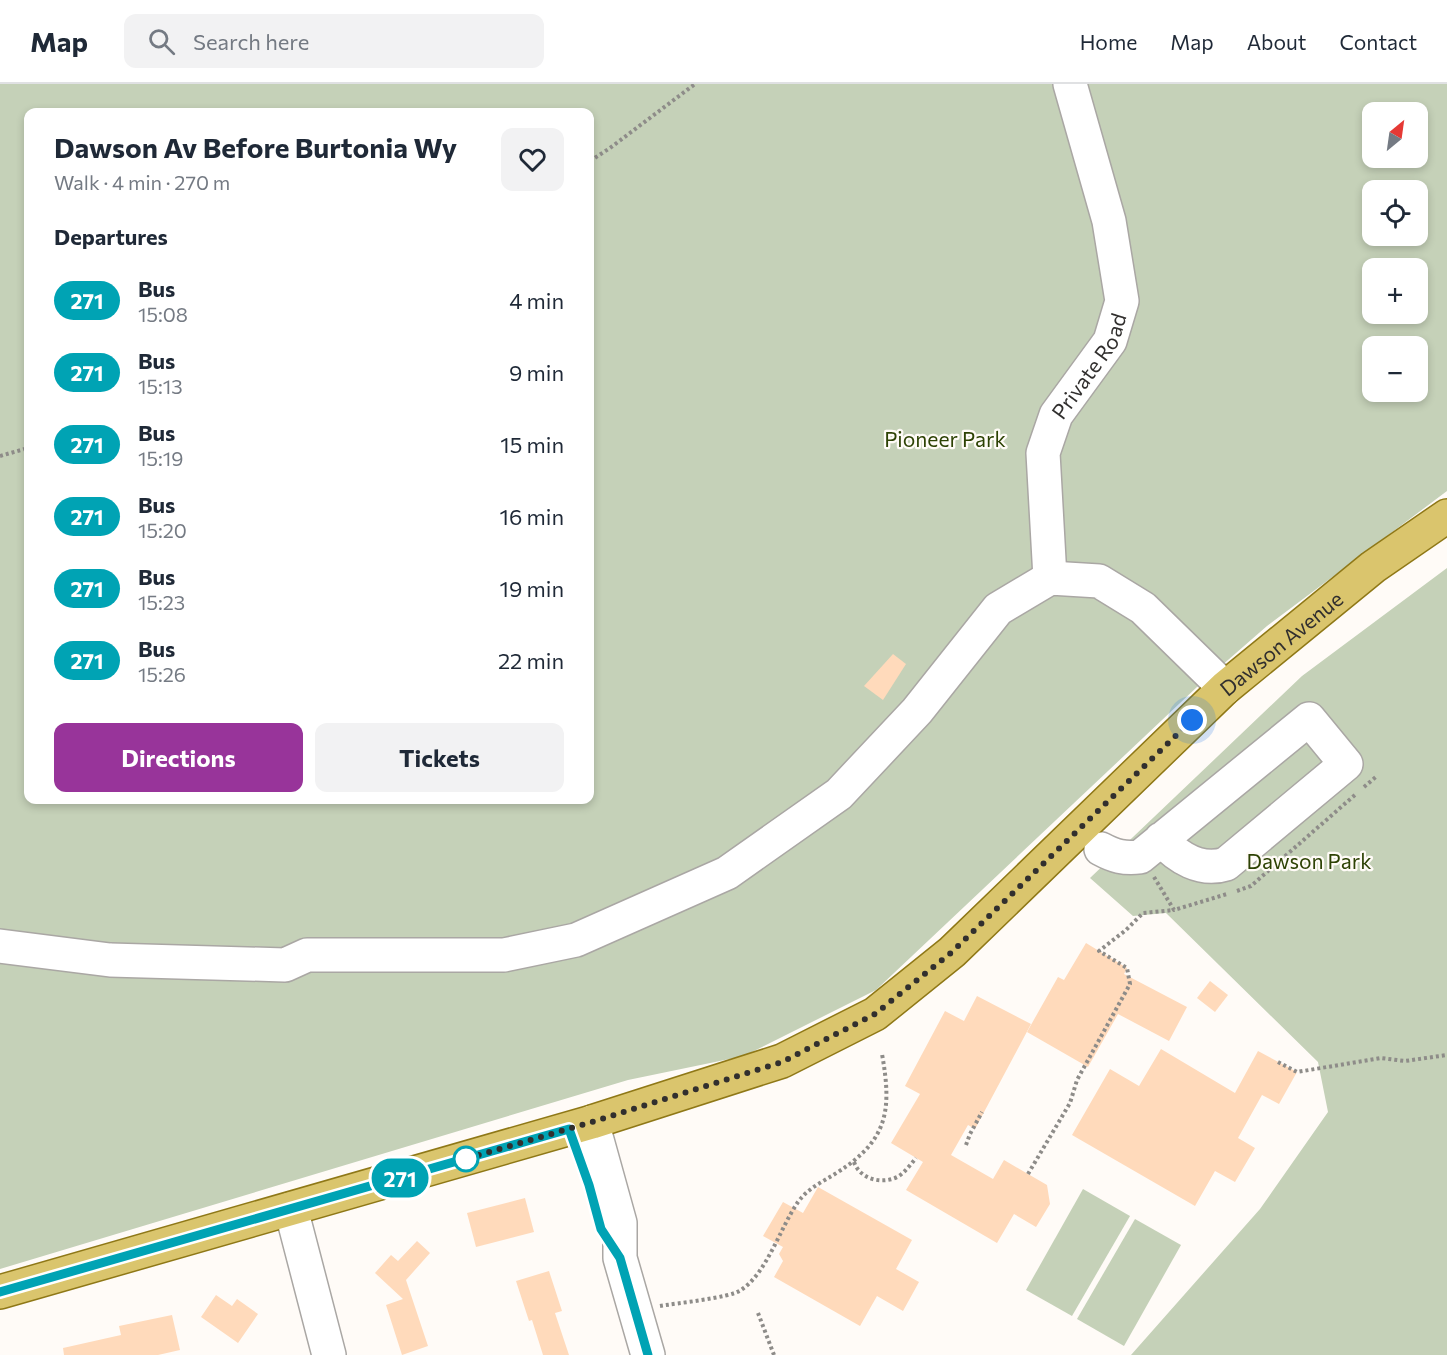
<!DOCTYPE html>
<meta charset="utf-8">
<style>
body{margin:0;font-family:Commissioner,sans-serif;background:#f2f2f3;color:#1f2937;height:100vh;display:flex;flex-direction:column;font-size:22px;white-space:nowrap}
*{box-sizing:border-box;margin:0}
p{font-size:20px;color:#747a83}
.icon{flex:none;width:33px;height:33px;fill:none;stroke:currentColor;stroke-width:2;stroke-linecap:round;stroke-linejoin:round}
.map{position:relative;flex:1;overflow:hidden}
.side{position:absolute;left:24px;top:24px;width:570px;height:696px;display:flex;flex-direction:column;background:#fff;border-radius:12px;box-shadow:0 3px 9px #0003}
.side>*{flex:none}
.badge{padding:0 12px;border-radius:20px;font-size:21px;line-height:39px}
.needle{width:39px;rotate:29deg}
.tools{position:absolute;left:1362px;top:18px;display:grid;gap:12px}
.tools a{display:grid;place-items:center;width:66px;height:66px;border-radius:12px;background:#fff;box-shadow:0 3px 9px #0003;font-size:30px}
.you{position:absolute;width:30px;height:30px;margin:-15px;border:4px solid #fff;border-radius:50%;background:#1a73e8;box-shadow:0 0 0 9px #1a73e833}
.map>.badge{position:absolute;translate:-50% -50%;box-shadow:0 0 0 3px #fff}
h2{padding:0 30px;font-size:22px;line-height:54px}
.round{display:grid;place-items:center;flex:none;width:63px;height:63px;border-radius:12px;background:#f2f2f3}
.head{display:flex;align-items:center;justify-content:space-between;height:102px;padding:0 30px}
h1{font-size:28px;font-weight:700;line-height:45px}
.button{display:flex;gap:12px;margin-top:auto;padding:12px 30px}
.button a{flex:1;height:69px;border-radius:12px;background:#98349a;color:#fff;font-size:24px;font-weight:700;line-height:69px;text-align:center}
.button a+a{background:#f2f2f3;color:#1f2937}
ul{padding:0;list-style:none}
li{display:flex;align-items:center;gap:18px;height:72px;padding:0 30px}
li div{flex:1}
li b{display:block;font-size:22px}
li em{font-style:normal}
li .badge{min-width:66px;font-weight:700;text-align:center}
header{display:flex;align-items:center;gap:36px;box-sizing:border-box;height:84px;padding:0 30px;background:#fff;border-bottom:2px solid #e0e1e3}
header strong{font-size:28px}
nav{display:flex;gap:33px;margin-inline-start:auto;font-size:21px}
.search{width:420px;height:54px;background:#f2f2f3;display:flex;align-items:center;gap:15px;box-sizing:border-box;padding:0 21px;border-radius:12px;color:#747a83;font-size:22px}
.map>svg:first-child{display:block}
.green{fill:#c5d1b8;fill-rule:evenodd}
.building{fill:#ffdabb}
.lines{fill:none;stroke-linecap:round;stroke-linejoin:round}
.minor-casing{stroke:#aaa7a4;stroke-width:36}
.major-casing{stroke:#8f7817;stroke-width:36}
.path{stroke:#8e8c89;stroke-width:4;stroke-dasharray:3 3;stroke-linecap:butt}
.minor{stroke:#fff;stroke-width:33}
.major{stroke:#dac56d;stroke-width:33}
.line-casing{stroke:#fff;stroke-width:14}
.line{stroke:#00a3b4;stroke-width:9}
.walk{stroke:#312f2e;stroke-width:6;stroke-dasharray:0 10.8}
.stop-dot{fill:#fff;stroke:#00a3b4;stroke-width:3}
.labels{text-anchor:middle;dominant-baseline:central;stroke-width:4.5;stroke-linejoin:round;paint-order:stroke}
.street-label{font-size:21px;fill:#312f2e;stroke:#fffbf7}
.park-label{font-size:21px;fill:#2d4204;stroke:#fffbf7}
</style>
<header>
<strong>Map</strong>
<div class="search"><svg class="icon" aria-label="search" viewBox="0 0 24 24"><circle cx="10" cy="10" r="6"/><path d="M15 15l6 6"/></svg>Search here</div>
<nav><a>Home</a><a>Map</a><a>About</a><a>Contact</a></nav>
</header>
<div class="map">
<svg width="1447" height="1271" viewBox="0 0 1447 1271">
<rect width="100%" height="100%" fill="#fffbf7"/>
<!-- green -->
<g class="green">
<path d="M0 0H1447V407L1267 542 1197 603 876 906 744 972 628 996 0 1185ZM28 28H590V716H28ZM1372 28H1418V74H1372ZM1372 106H1418V152H1372ZM1372 184H1418V230H1372ZM1372 262H1418V308H1372Z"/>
<polygon points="1447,484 1447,1271 1131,1271 1260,1125 1328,1028 1318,978 1166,829 1133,832 1090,794 1302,592"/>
<polygon points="1083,1105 1130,1132 1072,1232 1026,1206"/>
<polygon points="1135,1135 1181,1161 1124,1262 1077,1235"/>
</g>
<!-- building -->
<g class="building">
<polygon points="893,570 906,580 883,616 864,602"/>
<polygon points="1086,859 1127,884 1124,890 1187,923 1169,957 1118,930 1088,983 1027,948 1058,893 1064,896"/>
<polygon points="1210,897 1228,911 1215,928 1197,914"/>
<polygon points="977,912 1031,940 975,1045 968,1041 951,1071 993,1095 1004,1076 1047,1101 1050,1120 1036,1143 1014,1130 997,1159 906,1106 923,1078 891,1059 920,1010 905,1002 945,927 964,937"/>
<polygon points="1161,965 1235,1009 1258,967 1297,988 1279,1020 1262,1011 1238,1054 1255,1064 1235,1098 1215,1087 1195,1122 1072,1051 1110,985 1139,1002"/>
<polygon points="818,1103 912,1156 896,1185 919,1198 903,1227 877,1212 860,1242 774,1193 783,1177 779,1170 783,1163 763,1152 783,1118 803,1129"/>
<polygon points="525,1114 534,1148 476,1163 467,1129"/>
<polygon points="417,1157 430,1169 406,1196 428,1262 402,1271 386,1221 403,1215 375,1189 391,1171 398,1177"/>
<polygon points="549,1187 562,1227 555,1229 569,1271 543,1271 532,1236 529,1237 516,1197"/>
<polygon points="216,1211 232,1222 237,1215 258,1230 238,1259 201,1233"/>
<polygon points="172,1231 180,1266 158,1271 64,1271 63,1264 121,1251 119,1242"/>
</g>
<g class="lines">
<!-- minor casing -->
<g class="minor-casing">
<g id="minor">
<path id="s1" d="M1050 494 1043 369 1056 331 1110 257 1122 217 1109 137 1070 0"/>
<path d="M1101 765C1114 772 1124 775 1140 773L1309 635 1346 680 1226 780C1201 788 1178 774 1161 755"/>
<polyline points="0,862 110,876 285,881 307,871 504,871 576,856 727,789 839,710 917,627 998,525 1050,494 1099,497 1143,524 1225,604"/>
<polyline points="592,1038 620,1139 620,1174 648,1271"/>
<polyline points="291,1125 329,1271"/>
</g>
</g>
<!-- major casing -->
<g class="major-casing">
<g id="major">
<path id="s2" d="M0 1208 592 1038 782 977 875 930 952 868 1225 604 1373 483 1447 432"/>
</g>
</g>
<!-- path -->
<g class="path">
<polyline points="590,77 610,64 695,0"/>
<polyline points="0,372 28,364"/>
<polyline points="1364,703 1377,692"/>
<polyline points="1154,793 1174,826 1227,810"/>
<polyline points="1237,807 1251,802 1356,710"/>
<polyline points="1278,978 1297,988 1381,974 1405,977 1447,971"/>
<polyline points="966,1061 970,1050 982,1028"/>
<path d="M854 1078C860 1096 884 1101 899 1092 906 1087 911 1080 916 1074"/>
<polyline points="1028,1090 1070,1019 1077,996 1130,900 1127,884 1099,867 1126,846 1143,829 1174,826"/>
<path d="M660 1222C677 1219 730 1214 741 1206 767 1189 780 1144 798 1118 809 1103 823 1098 838 1088 888 1056 892 1026 882 970"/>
<polyline points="758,1229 774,1271"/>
</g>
<!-- minor -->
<use href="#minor" class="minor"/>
<!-- major -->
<use href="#major" class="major"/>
</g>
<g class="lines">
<!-- line casing -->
<g class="line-casing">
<polyline id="line" points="0,1208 569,1045 589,1101 601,1145 620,1174 648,1271"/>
</g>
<!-- line -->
<use href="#line" class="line"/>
<!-- walk -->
<polyline class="walk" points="466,1075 462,1076 592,1038 782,978 875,930 952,868 1192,636"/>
</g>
<!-- markers -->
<circle class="stop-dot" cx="466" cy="1075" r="12"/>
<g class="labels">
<!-- street labels -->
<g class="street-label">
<text stroke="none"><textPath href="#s1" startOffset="225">Private Road</textPath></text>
<text stroke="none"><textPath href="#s2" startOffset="1470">Dawson Avenue</textPath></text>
</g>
<!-- park labels -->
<g class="park-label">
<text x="945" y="354">Pioneer Park</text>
<text x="1309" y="776">Dawson Park</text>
</g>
</g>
</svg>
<div class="tools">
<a><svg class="needle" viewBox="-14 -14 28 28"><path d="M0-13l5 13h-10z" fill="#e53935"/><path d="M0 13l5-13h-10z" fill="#747a83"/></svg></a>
<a><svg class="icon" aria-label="locate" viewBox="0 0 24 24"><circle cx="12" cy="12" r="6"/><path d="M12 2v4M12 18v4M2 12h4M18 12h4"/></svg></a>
<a>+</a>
<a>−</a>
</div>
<div class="you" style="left:1192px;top:636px"></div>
<b class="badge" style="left:400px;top:1094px;background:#00a3b4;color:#fff">271</b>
<section class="side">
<div class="head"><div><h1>Dawson Av Before Burtonia Wy</h1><p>Walk · 4 min · 270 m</p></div><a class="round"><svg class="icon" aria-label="heart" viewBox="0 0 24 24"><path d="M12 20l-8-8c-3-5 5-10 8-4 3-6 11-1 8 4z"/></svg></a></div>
<h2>Departures</h2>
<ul>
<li><span class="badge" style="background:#00a3b4;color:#fff">271</span><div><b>Bus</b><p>15:08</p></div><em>4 min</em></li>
<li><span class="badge" style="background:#00a3b4;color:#fff">271</span><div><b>Bus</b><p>15:13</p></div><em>9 min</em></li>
<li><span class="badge" style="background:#00a3b4;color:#fff">271</span><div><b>Bus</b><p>15:19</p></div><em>15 min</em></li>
<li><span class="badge" style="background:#00a3b4;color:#fff">271</span><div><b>Bus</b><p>15:20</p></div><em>16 min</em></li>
<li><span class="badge" style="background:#00a3b4;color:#fff">271</span><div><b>Bus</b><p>15:23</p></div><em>19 min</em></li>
<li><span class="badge" style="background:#00a3b4;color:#fff">271</span><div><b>Bus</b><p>15:26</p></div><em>22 min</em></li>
</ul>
<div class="button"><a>Directions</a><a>Tickets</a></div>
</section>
</div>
